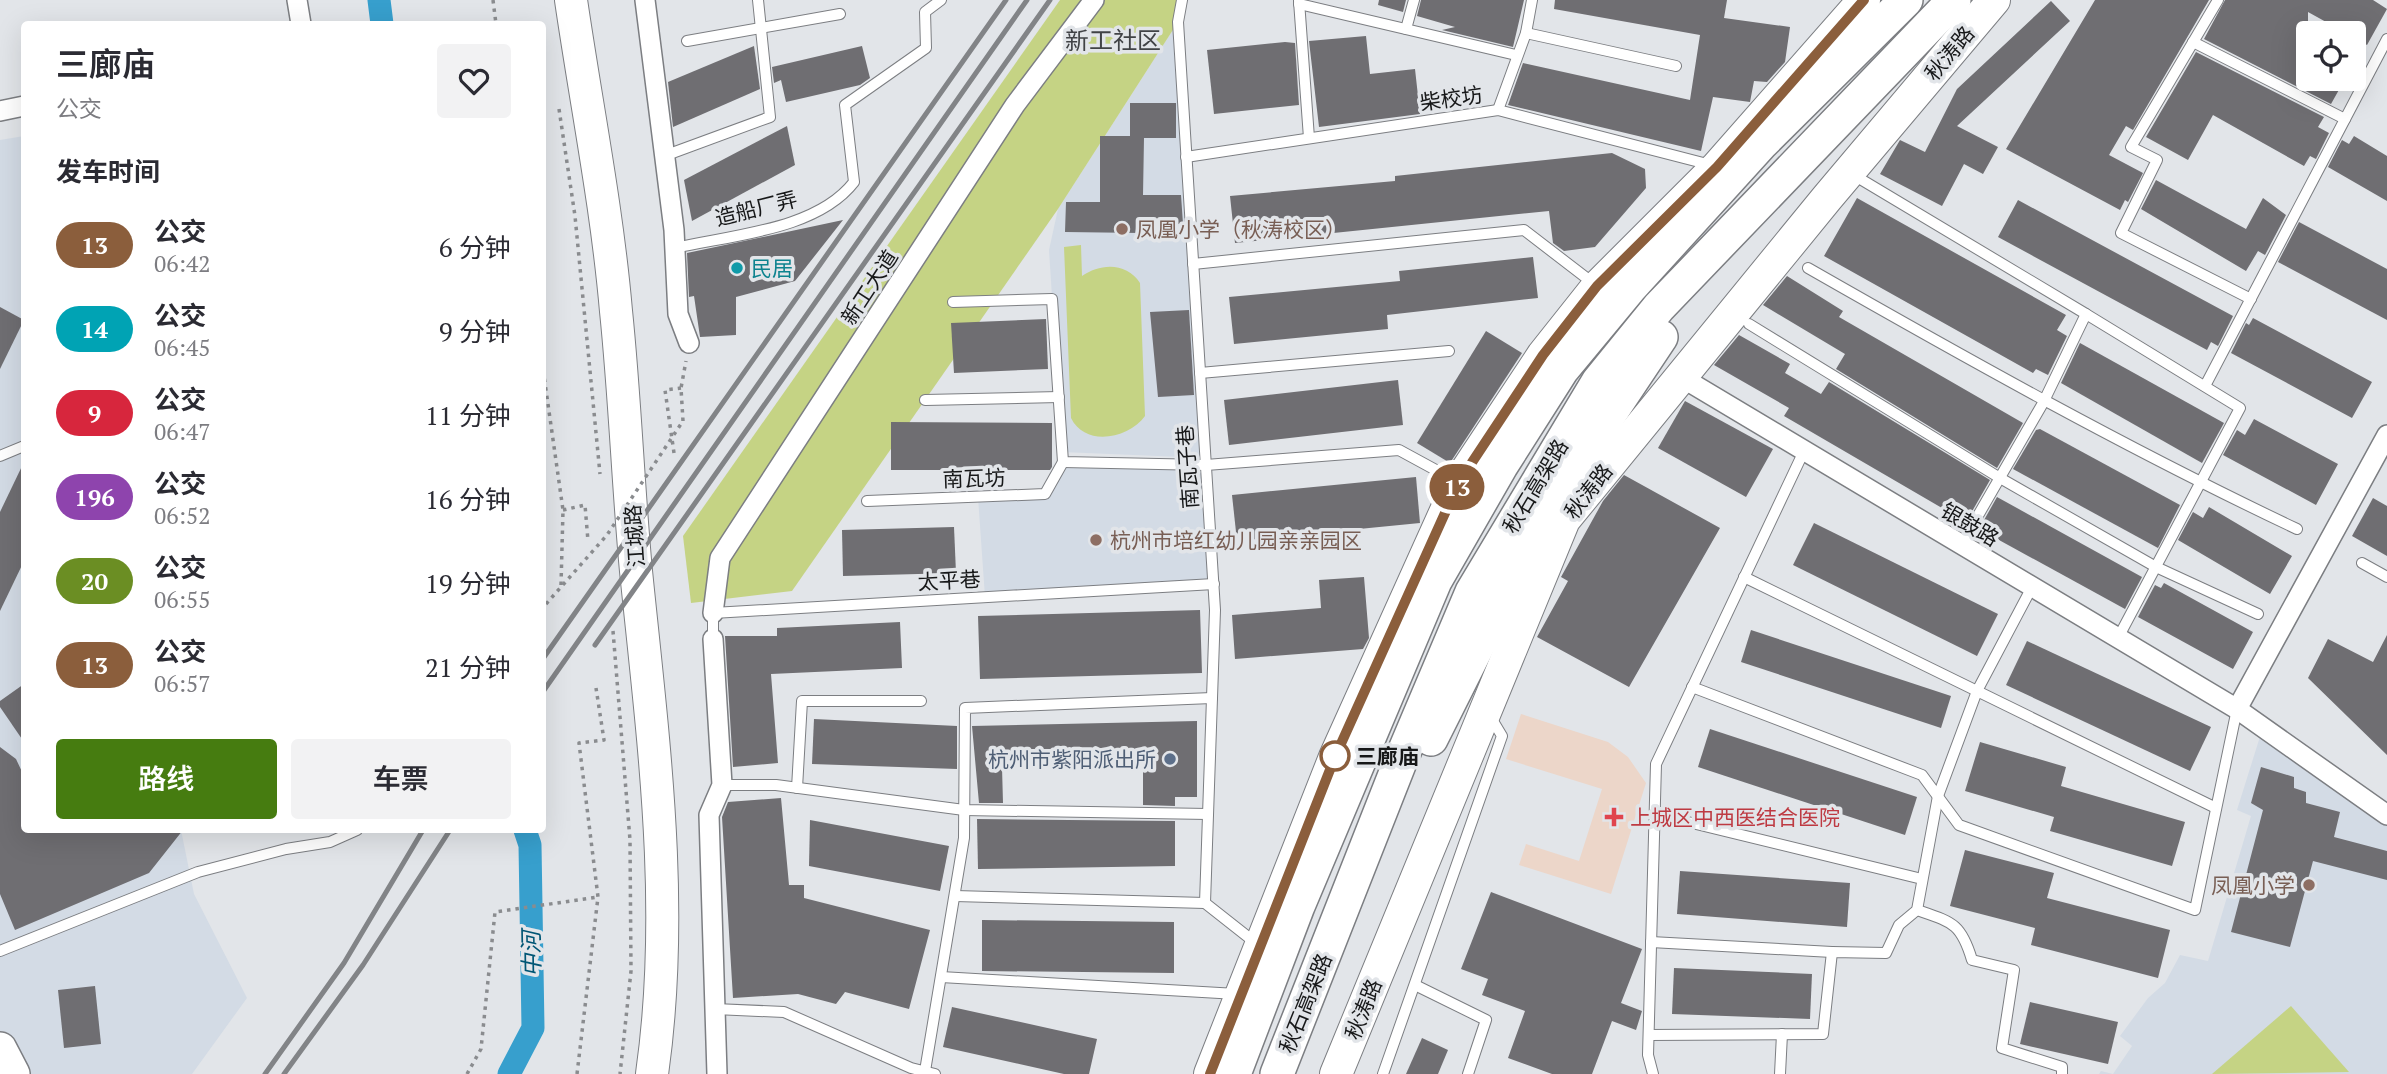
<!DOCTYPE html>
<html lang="zh">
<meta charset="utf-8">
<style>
body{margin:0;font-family:"PT Serif","Noto Sans SC",serif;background:#f2f2f3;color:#2b2b33;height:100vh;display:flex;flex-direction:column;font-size:26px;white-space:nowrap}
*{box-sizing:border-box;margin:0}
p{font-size:23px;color:#7c7c81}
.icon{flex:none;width:38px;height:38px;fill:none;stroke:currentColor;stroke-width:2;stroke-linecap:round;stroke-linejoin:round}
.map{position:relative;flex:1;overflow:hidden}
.panel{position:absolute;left:21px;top:21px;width:525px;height:812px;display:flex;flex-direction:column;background:#fff;border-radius:7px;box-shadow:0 7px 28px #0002}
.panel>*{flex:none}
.badge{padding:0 14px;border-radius:23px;font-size:24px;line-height:46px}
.controls{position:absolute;left:2296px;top:21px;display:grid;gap:14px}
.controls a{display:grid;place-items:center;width:70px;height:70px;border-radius:7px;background:#fff;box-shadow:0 7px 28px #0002;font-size:35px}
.map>.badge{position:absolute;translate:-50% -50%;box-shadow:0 0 0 4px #fff}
h2{padding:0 35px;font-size:26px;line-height:63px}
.round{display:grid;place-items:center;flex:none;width:74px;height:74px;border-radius:7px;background:#f2f2f3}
.head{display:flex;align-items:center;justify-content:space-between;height:119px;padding:0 35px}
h1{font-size:33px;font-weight:600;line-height:52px}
.primary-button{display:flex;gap:14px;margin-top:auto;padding:14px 35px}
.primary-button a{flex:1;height:80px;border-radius:7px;background:#467c10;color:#fff;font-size:28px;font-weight:600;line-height:80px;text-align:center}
.primary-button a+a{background:#f2f2f3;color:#2b2b33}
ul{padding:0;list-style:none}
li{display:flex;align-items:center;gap:21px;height:84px;padding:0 35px}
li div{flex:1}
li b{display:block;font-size:26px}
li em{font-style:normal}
li .badge{min-width:77px;font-weight:700;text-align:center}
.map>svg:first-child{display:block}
.built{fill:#d3dbe5}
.medical{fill:#ecd6c9}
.green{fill:#c5d384}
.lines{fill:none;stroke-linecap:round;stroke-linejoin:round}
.canal{stroke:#379fcd;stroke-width:23}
.building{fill:#6f6e72}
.service-casing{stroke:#7c7e82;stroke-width:12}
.minor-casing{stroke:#7c7e82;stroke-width:22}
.primary-casing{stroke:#7c7e82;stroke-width:34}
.trunk-casing{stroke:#7c7e82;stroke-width:36}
.path{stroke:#8a8c8f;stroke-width:3.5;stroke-dasharray:3.5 5;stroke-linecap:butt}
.service{stroke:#fff;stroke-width:10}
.minor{stroke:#fff;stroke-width:19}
.primary{stroke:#fff;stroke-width:32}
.trunk{stroke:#fff;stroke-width:33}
.rail{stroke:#828487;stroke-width:5}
.path-bridge{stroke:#8a8c8f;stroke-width:3.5;stroke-dasharray:3.5 5;stroke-linecap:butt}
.line-casing{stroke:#fff;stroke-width:16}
.line{stroke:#8b5e3c;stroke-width:10}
.education-dot{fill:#8d6e63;stroke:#e2e5e9;stroke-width:2.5}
.culture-dot{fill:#0f9aa8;stroke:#e2e5e9;stroke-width:2.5}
.stop-dot{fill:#fff;stroke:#8b5e3c;stroke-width:3.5}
.service-dot{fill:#5c6f8a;stroke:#e2e5e9;stroke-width:2.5}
.health-dot{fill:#e0444e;stroke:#e2e5e9;stroke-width:2.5}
.labels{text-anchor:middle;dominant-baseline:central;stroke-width:7;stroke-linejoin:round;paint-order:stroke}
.street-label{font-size:21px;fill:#171819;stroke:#e2e5e9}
.education-label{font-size:21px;fill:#785e54;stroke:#e2e5e9;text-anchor:start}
.culture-label{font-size:21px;fill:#0d838f;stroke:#e2e5e9;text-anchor:start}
.stop-label{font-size:21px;font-weight:bold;fill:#171819;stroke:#e2e5e9;text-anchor:start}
.service-label{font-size:21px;fill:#4e5e75;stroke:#e2e5e9;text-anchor:end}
.health-label{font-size:21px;fill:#be3a42;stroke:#e2e5e9;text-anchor:start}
.water-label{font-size:23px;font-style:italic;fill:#005675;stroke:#e2e5e9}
.quarter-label{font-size:24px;fill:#414346;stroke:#e2e5e9}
</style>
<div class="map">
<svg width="2387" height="1074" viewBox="0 0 2387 1074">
<rect width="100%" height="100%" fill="#e2e5e9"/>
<!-- built -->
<g class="built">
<polygon points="1178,22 1205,458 1062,452 1049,250 1058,209"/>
<polygon points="24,136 24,830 181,830 194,894 247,998 192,1074 0,1074 0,140"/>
<polygon points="1063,462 1206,465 1214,584 985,597 978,497 1045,494"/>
<polygon points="2263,727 2387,815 2387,1074 2099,1074 2101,1071 2113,1074 2132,1046 2120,1036 2148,998 2165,983 2180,955 2208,961 2251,816 2237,810"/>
</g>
<!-- medical -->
<polygon class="medical" points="1521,714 1608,742 1628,757 1646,783 1611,894 1519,865 1526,844 1579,861 1602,789 1506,759"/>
<!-- green -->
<g class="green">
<polygon points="1060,0 1182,0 1178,22 1058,209 792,591 691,603 683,536"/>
<path d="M1081 245 1082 276C1100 263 1127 262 1140 283L1145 416C1129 438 1086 448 1071 418L1064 247Z"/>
<polygon points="2291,1006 2349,1072 2212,1074"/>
</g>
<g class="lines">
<!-- canal -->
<g class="canal">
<polyline points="379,0 382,24"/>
<polyline points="509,1074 533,1028 530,845 525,830"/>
</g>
</g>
<!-- building -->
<g class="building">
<polygon points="1379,0 1406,0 1403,12 1378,5"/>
<polygon points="1421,0 1524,0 1513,47 1442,30 1455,27 1417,16"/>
<polygon points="1555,0 1727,0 1724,18 1790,27 1785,62 1767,82 1754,81 1750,102 1713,97 1701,151 1508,105 1523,63 1690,100 1700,35 1554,9"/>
<polygon points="2095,0 2209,0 2133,130 2126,126 2109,155 2143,173 2128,202 2125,200 2120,210 2006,149"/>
<polygon points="2225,0 2373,0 2387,9 2367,45 2354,37 2354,33 2346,33 2308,12 2308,79 2345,79 2331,104 2204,39"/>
<polygon points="2051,1 2070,21 1957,126 1998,147 1983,174 1964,164 1942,206 1880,174 1900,140 1925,152 1957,89"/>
<polygon points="1366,36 1370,74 1415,69 1420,114 1319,127 1309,41"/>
<polygon points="1285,42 1295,43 1299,105 1214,114 1207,50"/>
<polygon points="754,46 760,89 673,127 668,82"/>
<polygon points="862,46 870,78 860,85 786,102 781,80 774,83 772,67"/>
<polygon points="2196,52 2324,117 2318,127 2329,133 2316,159 2310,156 2304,166 2213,115 2188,160 2146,137"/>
<polygon points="1130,103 1176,103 1176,138 1144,138 1143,195 1181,195 1183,224 1141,223 1141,233 1065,232 1066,202 1100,202 1100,136 1130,136"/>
<polygon points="787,126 795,165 692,221 684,180"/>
<polygon points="2354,136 2387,156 2387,201 2328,167 2342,140 2349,144"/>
<polygon points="1612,153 1645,169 1646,188 1595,247 1564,251 1553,243 1549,211 1235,243 1230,196 1395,181 1395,176"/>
<polygon points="2156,180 2246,229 2263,198 2286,215 2265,255 2258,251 2246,271 2141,209"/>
<polygon points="1857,198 2066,315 2057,330 2067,336 2048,375 2036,369 2033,373 1824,256"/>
<polygon points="2018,200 2233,316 2218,346 2211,342 2207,350 1998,237"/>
<polygon points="843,220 795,281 736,297 736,335 700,337 694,296 689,297 687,253"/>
<polygon points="2299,222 2387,269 2387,320 2278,262"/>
<polygon points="1533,257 1538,298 1387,315 1388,329 1234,344 1229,297 1400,281 1399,271"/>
<polygon points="1787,276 1843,311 1839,317 2023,423 1997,468 1836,369 1845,354 1763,305"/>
<polygon points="0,307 24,320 0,369"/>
<polygon points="1189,310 1194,395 1158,397 1150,312"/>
<polygon points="2253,318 2372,382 2352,418 2231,353 2246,323 2249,325"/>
<polygon points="1046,319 1048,369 954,373 951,323"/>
<polygon points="1486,331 1522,353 1450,463 1417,443"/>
<polygon points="1739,335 1790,364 1785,373 1821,394 1829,382 1990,480 1966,522 1784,416 1789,408 1714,365"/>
<polygon points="2080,343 2224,423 2202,463 2061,383"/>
<polygon points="1398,380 1403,425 1229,445 1224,400"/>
<polygon points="1685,401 1773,449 1746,497 1658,448"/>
<polygon points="2254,419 2338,464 2316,505 2223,455 2237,430 2245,435"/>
<polygon points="891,422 1052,423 1052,467 1050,470 891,470"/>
<polygon points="2040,429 2180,505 2158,548 2013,469 2036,430"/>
<polygon points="24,462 24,561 0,611 0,512"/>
<polygon points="1624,475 1720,528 1629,687 1537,637 1568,581 1561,577 1603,501"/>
<polygon points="1416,477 1420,523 1237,541 1232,495"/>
<polygon points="1997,497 2142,577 2125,609 1979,529"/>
<polygon points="2373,498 2387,506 2387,556 2352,536"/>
<polygon points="2209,507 2292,556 2270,594 2178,540 2193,512 2203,518"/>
<polygon points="1814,523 1998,614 1977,656 1793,565"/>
<polygon points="954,527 956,573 843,576 842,530"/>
<polygon points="1364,577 1369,638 1363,649 1235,659 1232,615 1321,608 1319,580"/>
<polygon points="2164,583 2253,632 2233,669 2138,617 2155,585 2161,588"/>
<polygon points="1200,610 1202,673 980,679 978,616"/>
<polygon points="900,622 902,668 771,674 778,763 733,767 725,636 777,636 777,628"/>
<polygon points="1751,630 1951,696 1941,728 1741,662"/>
<polygon points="2387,635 2387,755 2308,678 2328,639 2373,662"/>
<polygon points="2027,641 2211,727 2190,771 2006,685"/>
<polygon points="24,684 24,742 0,707 0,701"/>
<polygon points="814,719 957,726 957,769 812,764"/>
<polygon points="1197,721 1197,797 1175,797 1175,806 1143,805 1143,765 1002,767 1003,803 979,803 972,726"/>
<polygon points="1710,729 1917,797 1905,835 1698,767"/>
<polygon points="1980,742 2066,767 2061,786 2185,822 2172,866 2050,831 2054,817 1965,791"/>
<polygon points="0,747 16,759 24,776 24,830 183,830 149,873 15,930 0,894"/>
<polygon points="2261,767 2294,777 2294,788 2306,792 2306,803 2340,812 2334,837 2387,851 2387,880 2313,861 2290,947 2231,932 2263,810 2251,803"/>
<polygon points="781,798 789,885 804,885 804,898 930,930 909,1009 845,992 836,1004 798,994 733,998 722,817 728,802"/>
<polygon points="977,819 1175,821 1175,866 978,869"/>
<polygon points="810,820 949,846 940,891 809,866"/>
<polygon points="1965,850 2054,873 2047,898 2170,930 2158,978 2031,945 2035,928 1950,906"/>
<polygon points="1680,871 1850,883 1847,927 1677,914"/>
<polygon points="1491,892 1642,949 1621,1003 1642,1011 1636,1030 1612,1021 1592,1074 1552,1074 1508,1058 1525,1011 1482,995 1488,979 1461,969"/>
<polygon points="982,920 1174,922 1174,973 982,971"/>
<polygon points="1674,968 1812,974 1810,1019 1672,1014"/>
<polygon points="95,986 101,1044 64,1048 58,990"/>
<polygon points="2030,1002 2118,1022 2108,1064 2020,1044"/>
<polygon points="952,1007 1097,1039 1089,1074 1064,1074 943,1047"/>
<polygon points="1422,1038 1448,1050 1438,1074 1406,1074"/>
</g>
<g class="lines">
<!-- service casing -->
<g class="service-casing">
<g id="service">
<polyline points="1182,0 1178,22 1215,610 1205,903 1257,944"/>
<polyline points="2218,0 2131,147 2157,160 2121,233 2251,299"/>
<polyline points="1299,1 1309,138"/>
<polyline points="1299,4 1516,55"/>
<polyline points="1406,29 1414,0"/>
<polyline points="1526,33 1676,66"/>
<polyline points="687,41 840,14"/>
<polyline points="2193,42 2345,119"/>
<polyline points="1498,110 1526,33 1532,0"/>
<polyline points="664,156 770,117 758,0"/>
<polyline points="1186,157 1498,110 1711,165"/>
<polyline points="1852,174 2086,314 2043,403 1961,545"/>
<path d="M675 248C732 235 817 230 854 182L845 105 926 48 925 12 941 0"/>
<polyline points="1193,264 1524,230 1593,283"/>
<path d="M1808 268C1969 360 2130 450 2297 529"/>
<polyline points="953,302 1052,299 1063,462 1206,465 1399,450 1456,481"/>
<polyline points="2086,314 2240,408 2118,638"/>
<polyline points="1749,324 2000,478 2156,567 2258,614"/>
<polyline points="1200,373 1449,351"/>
<polyline points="2205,386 2387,39"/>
<polyline points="925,400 1059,397"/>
<polyline points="0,456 24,446"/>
<polyline points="867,501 1045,494 1063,462"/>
<polyline points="2362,563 2387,577"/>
<polyline points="1744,577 2216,808"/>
<polyline points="713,639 713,613 1214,584"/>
<polyline points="1692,687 1922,775 1959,825 2195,910 2237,709"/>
<polyline points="722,785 776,785 964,810 1208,814"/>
<polyline points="797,788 802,701 921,701"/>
<polyline points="1655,814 1922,879"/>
<polyline points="955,896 1205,903"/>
<path d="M1917 910C1952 922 1961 923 1972 960L2014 970 2002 1048 2062 1067V1074"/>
<polyline points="1651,942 1832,952"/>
<polyline points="0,951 198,872 286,849 330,842 357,830"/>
<polyline points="941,977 1237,994"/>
<polyline points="1415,985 1486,1020 1468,1074"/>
<polyline points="715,1009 784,1012 911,1068 935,1074"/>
<polyline points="1649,1035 1823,1034 1832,952 1886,953 1899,925 1917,910 1938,796 1977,691 2032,587"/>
<polyline points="925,1071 964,838 965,708 1212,698"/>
<polyline points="1383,1074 1502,736 1490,716"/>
<polyline points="1653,1074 1648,1055 1656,764 1804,451"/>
<polyline points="1780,1074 1782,1034"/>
</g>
</g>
<!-- minor casing -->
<g class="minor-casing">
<g id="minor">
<polyline points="297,0 301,24"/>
<polyline points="645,0 674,230 678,314 689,343"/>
<polyline points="0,111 24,106"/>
<polyline points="1681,377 2237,709 2387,815"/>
<polyline points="713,613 720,558 1015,105 1094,0"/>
<polyline points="713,639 722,785 709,815 717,1074"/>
<polyline points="2237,709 2387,435"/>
</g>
</g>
<!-- primary casing -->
<g class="primary-casing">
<g id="primary">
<path d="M571 0C586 103 607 207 616 311 625 398 628 485 636 571 653 739 676 906 652 1074"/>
<polyline points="1210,1074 1335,757 1459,482 1543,355 1597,287 1717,167 1864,0"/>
<polyline points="1336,1074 1564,520 1827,198 1994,0"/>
</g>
</g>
<!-- trunk casing -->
<g class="trunk-casing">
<g id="trunk">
<polyline points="1431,739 1547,508 1661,337"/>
<polyline points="0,1049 13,1074"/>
<polyline points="1234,1074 1298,906 1435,581 1501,466 1562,370 1630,288 1762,143 1906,0"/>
<polyline points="1277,1074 1402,757 1472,592 1598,382 1659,307 1954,0"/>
</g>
</g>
<!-- path -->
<g class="path">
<polyline points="493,0 496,24"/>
<polyline points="559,109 575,216 600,474"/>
<polyline points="542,362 563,510 561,585"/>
<polyline points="683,421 681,388 686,361"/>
<polyline points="674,453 665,390 681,388"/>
<polyline points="563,510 585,505 588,541"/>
<polyline points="613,631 630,840 631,971 620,1074"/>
<polyline points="467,1074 481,1049 495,912 598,897"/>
<polyline points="577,1074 598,897 579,743 604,740 596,688"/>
</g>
<!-- service -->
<use href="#service" class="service"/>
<!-- minor -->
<use href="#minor" class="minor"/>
<!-- primary -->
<use href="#primary" class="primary"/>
<!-- trunk -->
<use href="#trunk" class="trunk"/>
<!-- rail -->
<g class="rail">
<polyline points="595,645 1050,0"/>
<polyline points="542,660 1006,0"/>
<polyline points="542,693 1027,0"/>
<polyline points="265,1074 344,963 423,830"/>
<polyline points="284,1074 363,965 450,830"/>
</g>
<!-- path-bridge -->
<polyline class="path-bridge" points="546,604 607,535 683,421"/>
</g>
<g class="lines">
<!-- line casing -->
<g class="line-casing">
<polyline id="line" points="1210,1074 1335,757 1459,482 1543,355 1597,286 1717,167 1864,0"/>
</g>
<!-- line -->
<use href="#line" class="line"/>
</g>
<!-- markers -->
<g class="education-dot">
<circle cx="1122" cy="229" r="7"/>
<circle cx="1096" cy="540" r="7"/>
<circle cx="2309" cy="885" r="7"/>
</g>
<circle class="culture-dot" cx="737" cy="268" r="7"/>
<circle class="stop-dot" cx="1335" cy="756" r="14"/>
<circle class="service-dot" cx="1170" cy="759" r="7"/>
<path class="health-dot" d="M1610.5 806.5h7v7h7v7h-7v7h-7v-7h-7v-7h7z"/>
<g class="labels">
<!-- street labels -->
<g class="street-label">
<text transform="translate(1949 53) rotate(-50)">秋涛路</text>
<text transform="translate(1451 98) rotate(-8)">柴校坊</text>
<text transform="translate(756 208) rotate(-14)">造船厂弄</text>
<text transform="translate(869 287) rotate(-57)">新工大道</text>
<text transform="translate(1187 467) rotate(-94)">南瓦子巷</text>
<text transform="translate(974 478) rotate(-2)">南瓦坊</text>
<text transform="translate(1535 486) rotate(-59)">秋石高架路</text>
<text transform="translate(1588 491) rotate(-52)">秋涛路</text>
<text transform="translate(1970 524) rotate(31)">银鼓路</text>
<text transform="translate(634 536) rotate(-94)">江城路</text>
<text transform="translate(949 580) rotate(-3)">太平巷</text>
<text transform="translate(1305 1003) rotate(-68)">秋石高架路</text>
<text transform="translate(1363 1009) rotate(-68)">秋涛路</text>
</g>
<!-- education labels -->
<g class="education-label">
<text x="1136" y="229">凤凰小学（秋涛校区）</text>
<text x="1110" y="540">杭州市培红幼儿园亲亲园区</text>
<text x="2295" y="885" text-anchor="end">凤凰小学</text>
</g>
<!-- culture labels -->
<g class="culture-label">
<text x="751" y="268">民居</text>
</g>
<!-- stop labels -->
<g class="stop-label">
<text x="1356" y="756">三廊庙</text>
</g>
<!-- service labels -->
<g class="service-label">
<text x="1156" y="759">杭州市紫阳派出所</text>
</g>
<!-- health labels -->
<g class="health-label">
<text x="1630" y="817">上城区中西医结合医院</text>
</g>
<!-- water labels -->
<g class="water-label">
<text transform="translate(531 954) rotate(-91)">中河</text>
</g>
<!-- quarter labels -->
<g class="quarter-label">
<text x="1113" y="40">新工社区</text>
</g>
</g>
</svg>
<div class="controls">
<a><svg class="icon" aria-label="locate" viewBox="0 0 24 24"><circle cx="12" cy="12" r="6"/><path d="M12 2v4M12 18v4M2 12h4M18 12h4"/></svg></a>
</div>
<b class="badge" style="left:1457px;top:487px;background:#8b5e3c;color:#fff">13</b>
<section class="panel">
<div class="head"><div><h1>三廊庙</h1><p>公交</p></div><a class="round"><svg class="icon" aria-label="heart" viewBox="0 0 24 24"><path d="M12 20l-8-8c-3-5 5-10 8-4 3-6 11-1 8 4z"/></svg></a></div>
<h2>发车时间</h2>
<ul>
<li><span class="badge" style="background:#8b5e3c;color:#fff">13</span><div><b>公交</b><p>06:42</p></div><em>6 分钟</em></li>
<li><span class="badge" style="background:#00a3b4;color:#fff">14</span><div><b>公交</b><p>06:45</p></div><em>9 分钟</em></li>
<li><span class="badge" style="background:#d7263d;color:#fff">9</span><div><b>公交</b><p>06:47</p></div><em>11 分钟</em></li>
<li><span class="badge" style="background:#8e44ad;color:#fff">196</span><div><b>公交</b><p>06:52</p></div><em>16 分钟</em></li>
<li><span class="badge" style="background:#6b8e23;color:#fff">20</span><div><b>公交</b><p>06:55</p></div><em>19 分钟</em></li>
<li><span class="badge" style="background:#8b5e3c;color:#fff">13</span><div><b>公交</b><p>06:57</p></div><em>21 分钟</em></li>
</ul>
<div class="primary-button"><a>路线</a><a>车票</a></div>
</section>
</div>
